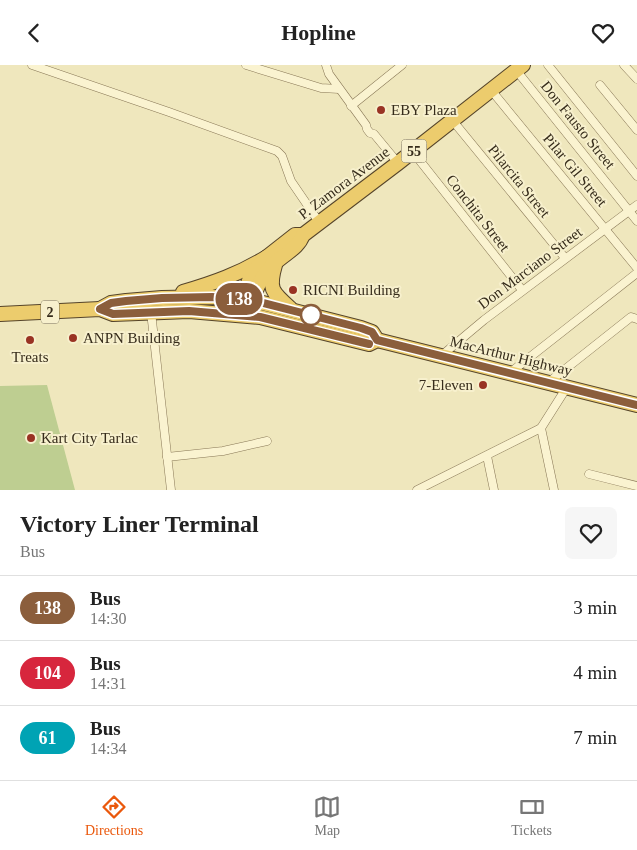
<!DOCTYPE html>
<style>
body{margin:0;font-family:Georgia,serif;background:#f6f6f6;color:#222;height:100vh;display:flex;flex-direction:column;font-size:19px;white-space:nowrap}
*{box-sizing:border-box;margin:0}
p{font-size:16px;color:#767676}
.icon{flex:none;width:28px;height:28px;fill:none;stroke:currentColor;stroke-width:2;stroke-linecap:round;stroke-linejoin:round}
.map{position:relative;height:425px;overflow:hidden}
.panel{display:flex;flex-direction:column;background:#fff;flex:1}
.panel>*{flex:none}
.badge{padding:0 10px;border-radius:16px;font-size:18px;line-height:32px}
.map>.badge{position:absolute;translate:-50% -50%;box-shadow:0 0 0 2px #fff}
.round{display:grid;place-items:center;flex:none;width:52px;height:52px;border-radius:8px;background:#f6f6f6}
.head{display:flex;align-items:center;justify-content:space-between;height:85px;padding:0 20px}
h1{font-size:24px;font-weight:700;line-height:38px}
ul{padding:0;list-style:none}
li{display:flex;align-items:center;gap:15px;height:65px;padding:0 20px;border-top:1px solid #e0e0e0}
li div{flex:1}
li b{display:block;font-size:19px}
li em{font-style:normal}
li .badge{min-width:55px;font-weight:700;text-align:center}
header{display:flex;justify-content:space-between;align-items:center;height:65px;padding:0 20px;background:#fff;font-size:22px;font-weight:700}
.tab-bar{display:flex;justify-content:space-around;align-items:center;height:70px;border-top:1px solid #e0e0e0;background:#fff;font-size:14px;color:#767676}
.tab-bar a{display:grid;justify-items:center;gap:2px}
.tab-bar .on{color:#ea580c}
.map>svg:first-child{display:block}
.green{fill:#bece91}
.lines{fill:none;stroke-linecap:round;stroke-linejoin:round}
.minor-casing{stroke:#887756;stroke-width:9}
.trunk-casing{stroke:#55442a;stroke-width:16}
.minor{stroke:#faf3d0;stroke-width:8}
.trunk{stroke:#eccc6d;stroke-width:14}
.line-casing{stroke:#fff;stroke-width:11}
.line{stroke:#8b5e3c;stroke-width:8}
.poi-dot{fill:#993323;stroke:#f7f0cd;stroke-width:2}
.stop-dot{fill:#fff;stroke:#8b5e3c;stroke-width:2.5}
.labels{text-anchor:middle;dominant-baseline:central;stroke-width:4;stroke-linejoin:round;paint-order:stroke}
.shield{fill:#f7f0cd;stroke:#706750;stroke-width:1}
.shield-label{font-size:14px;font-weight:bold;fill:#362c1b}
.poi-label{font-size:15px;fill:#362c1b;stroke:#f7f0cd;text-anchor:start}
.street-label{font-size:15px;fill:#362c1b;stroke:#f7f0cd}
</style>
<header><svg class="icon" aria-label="back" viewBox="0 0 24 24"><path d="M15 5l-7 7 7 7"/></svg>Hopline<svg class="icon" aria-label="heart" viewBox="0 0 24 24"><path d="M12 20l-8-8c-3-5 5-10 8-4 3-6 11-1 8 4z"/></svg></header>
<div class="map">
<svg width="637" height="425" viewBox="0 0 637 425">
<rect width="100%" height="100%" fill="#efe7bd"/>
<!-- green -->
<polygon class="green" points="47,320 75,425 0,425 0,321"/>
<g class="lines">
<!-- minor casing -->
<g class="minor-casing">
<g id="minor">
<polyline points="32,0 169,47 277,86 282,91 291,116 319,157"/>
<polyline points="246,0 321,23 339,24"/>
<polyline points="326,0 329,9 366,60 367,64 370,68 374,69 398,98"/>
<polyline points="548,0 637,111"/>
<polyline points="624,0 637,14"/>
<polyline points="516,5 637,156"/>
<polyline points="600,20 637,65"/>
<polyline points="491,25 637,203"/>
<polyline points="351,41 402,0"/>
<polyline points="453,56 565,193"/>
<polyline points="413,87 522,225"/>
<polyline points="151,247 171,425"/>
<polyline points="441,291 484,255 637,140"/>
<polyline points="511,307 637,208"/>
<polyline points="549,317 631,252 637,254"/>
<polyline points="487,391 494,425"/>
<polyline points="167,392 223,386 267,376"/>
<polyline points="589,409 637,421"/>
<polyline points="417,425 541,363"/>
<polyline points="554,425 541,363 567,322"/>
</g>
</g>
<!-- trunk casing -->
<g class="trunk-casing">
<g id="trunk">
<path d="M275 200C268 224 272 227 290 243"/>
<path d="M183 227C214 218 239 209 267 192"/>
<polyline points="241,242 242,234 252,208 267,192 295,170 303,170"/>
<polyline points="100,244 111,238 126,236 162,233 213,232 251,235 361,263 372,267 377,275"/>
<polyline points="0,249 100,244 113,249 189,246 260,252 369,279 377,275 637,340"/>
<path d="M250 251C252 230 260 211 276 197 287 187 298 183 303 170L398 98 523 0"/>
</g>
</g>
<!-- minor -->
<use href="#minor" class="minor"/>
<!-- trunk -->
<use href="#trunk" class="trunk"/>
</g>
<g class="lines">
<!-- line casing -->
<g class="line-casing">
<polyline id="line" points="369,279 260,252 189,246 113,249 100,244 111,238 126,236 162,233 212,232 252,235 361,263 372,267 377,275 637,340"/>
</g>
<!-- line -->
<use href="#line" class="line"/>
</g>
<!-- markers -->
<g class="poi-dot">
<circle cx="381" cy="45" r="5"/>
<circle cx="293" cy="225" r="5"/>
<circle cx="73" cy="273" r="5"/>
<circle cx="30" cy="275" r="5"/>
<circle cx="483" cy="320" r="5"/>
<circle cx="31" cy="373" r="5"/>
</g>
<circle class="stop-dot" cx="311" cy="250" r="10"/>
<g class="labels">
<!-- shield labels -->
<g class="shield">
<rect x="401.5" y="74.5" width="25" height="23" rx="4"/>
<rect x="41" y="235.5" width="18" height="23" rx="4"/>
</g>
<g class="shield-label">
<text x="414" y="86">55</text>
<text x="50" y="247">2</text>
</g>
<!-- poi labels -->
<g class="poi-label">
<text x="391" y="45">EBY Plaza</text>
<text x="303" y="225">RICNI Building</text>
<text x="83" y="273">ANPN Building</text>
<text x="30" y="292" text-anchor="middle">Treats</text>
<text x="473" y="320" text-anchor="end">7-Eleven</text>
<text x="41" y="373">Kart City Tarlac</text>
</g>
<!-- street labels -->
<g class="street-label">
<text transform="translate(578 60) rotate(51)">Don Fausto Street</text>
<text transform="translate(575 105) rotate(50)">Pilar Gil Street</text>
<text transform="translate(519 116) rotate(51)">Pilarcita Street</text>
<text transform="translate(344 118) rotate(-37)">P. Zamora Avenue</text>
<text transform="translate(478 148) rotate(52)">Conchita Street</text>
<text transform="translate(530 203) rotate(-37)">Don Marciano Street</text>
<text transform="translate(511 291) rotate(14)">MacArthur Highway</text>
</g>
</g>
</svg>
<b class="badge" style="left:239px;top:234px;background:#8b5e3c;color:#fff">138</b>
</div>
<section class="panel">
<div class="head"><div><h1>Victory Liner Terminal</h1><p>Bus</p></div><a class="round"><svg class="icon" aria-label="heart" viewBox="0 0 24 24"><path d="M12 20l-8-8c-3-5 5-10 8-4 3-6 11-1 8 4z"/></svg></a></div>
<ul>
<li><span class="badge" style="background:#8b5e3c;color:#fff">138</span><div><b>Bus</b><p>14:30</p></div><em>3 min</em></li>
<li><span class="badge" style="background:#d7263d;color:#fff">104</span><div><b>Bus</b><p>14:31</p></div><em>4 min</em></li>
<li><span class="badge" style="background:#00a3b4;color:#fff">61</span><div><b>Bus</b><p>14:34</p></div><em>7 min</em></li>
</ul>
</section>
<nav class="tab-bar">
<a class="on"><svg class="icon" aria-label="directions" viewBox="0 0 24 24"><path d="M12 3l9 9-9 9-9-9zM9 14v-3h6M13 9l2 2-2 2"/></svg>Directions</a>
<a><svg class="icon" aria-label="map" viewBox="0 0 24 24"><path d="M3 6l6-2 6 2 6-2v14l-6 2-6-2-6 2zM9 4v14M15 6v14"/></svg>Map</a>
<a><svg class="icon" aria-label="tickets" viewBox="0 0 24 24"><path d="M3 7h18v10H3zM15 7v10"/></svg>Tickets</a>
</nav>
